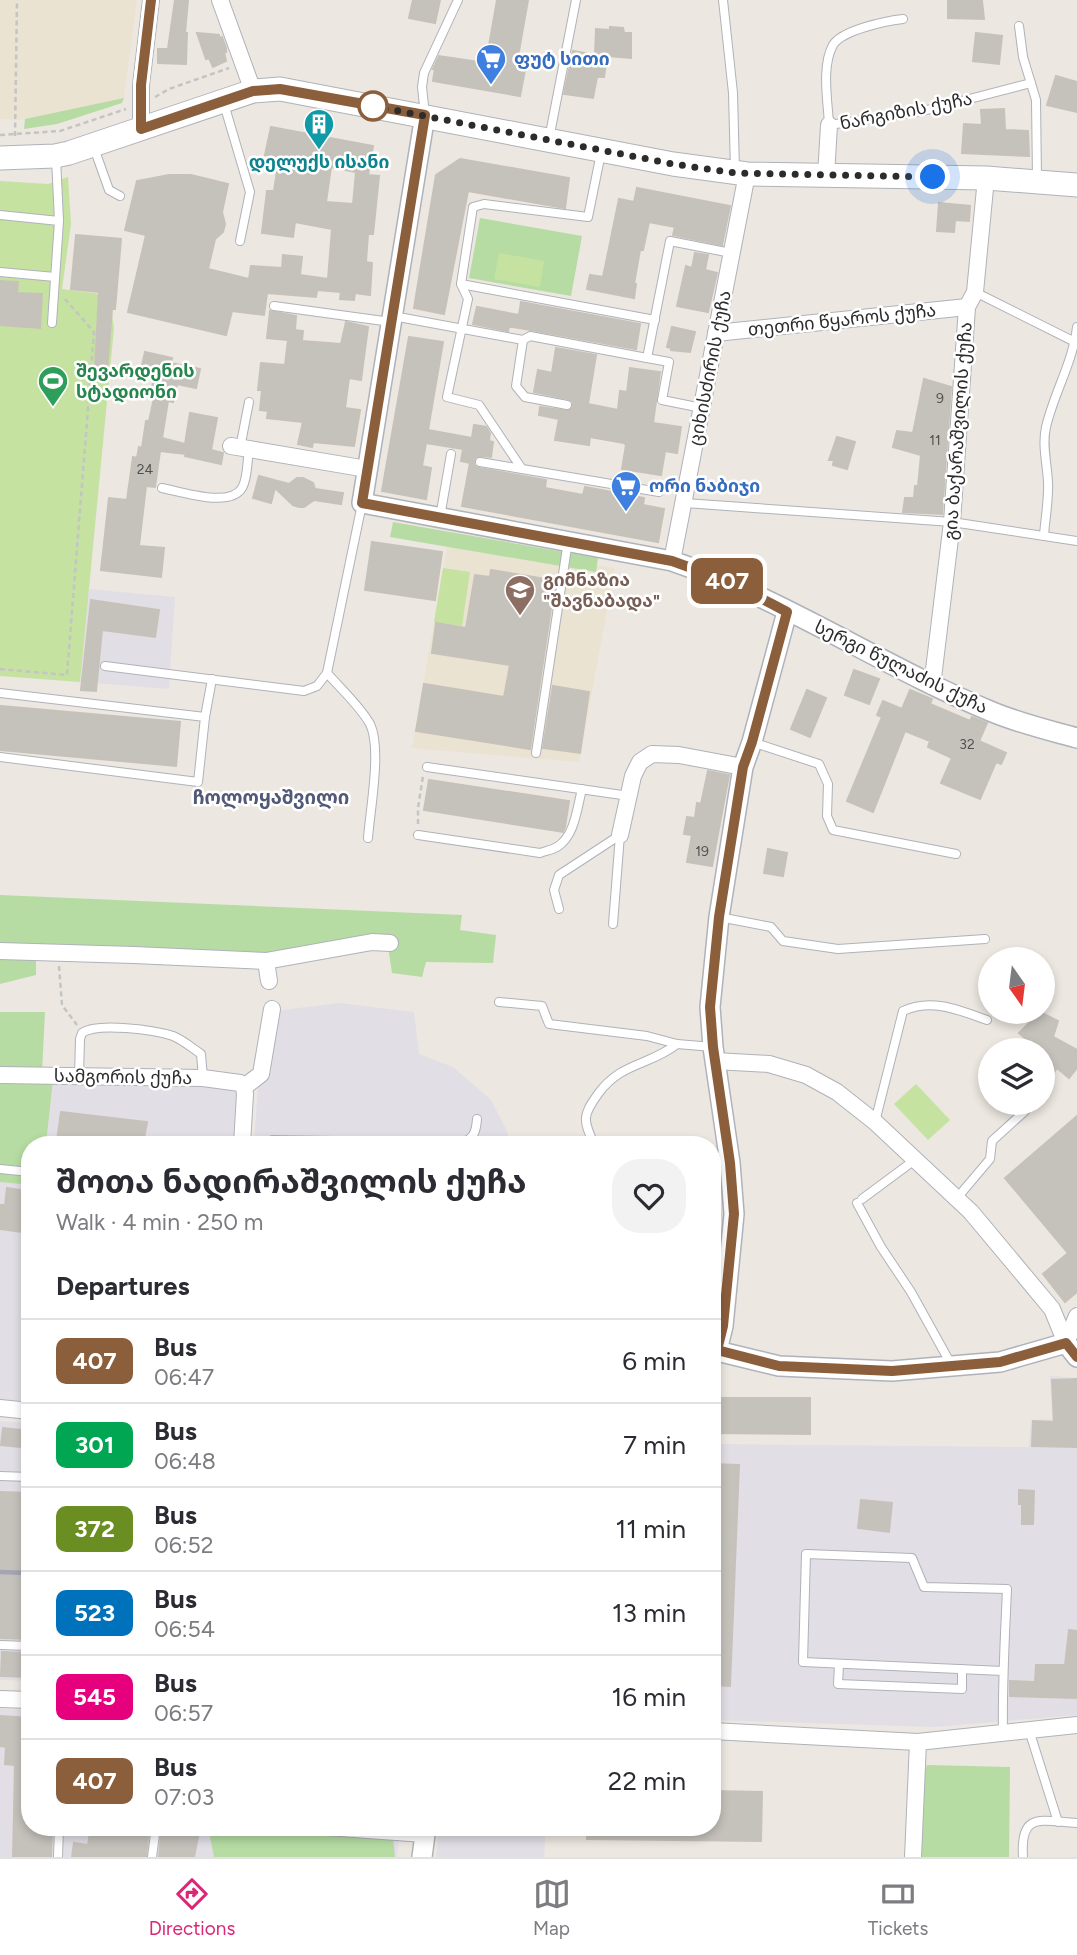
<!DOCTYPE html>
<meta charset="utf-8">
<style>
body{margin:0;font-family:Figtree,"Noto Sans Georgian",sans-serif;background:#f2f2f3;color:#2b2b33;height:100vh;display:flex;flex-direction:column;font-size:26px;white-space:nowrap}
*{box-sizing:border-box;margin:0}
p{font-size:23px;color:#7c7c81}
.icon{flex:none;width:38px;height:38px;fill:none;stroke:currentColor;stroke-width:2;stroke-linecap:round;stroke-linejoin:round}
.map{position:relative;flex:1;overflow:hidden}
.side{position:absolute;left:21px;top:1136px;width:700px;height:700px;display:flex;flex-direction:column;background:#fff;border-radius:28px;box-shadow:0 4px 10px #0003}
.side>*{flex:none}
.badge{padding:0 14px;border-radius:10px;font-size:24px;line-height:46px}
.needle{width:46px;rotate:166deg}
.tools{position:absolute;left:978px;top:947px;display:grid;gap:14px}
.tools a{display:grid;place-items:center;width:77px;height:77px;border-radius:50%;background:#fff;box-shadow:0 4px 10px #0003;font-size:35px}
.you{position:absolute;width:35px;height:35px;margin:-18px;border:5px solid #fff;border-radius:50%;background:#1a73e8;box-shadow:0 0 0 10px #1a73e833}
.map>.badge{position:absolute;translate:-50% -50%;box-shadow:0 0 0 4px #fff}
h2{padding:0 35px;font-size:26px;line-height:63px}
.round{display:grid;place-items:center;flex:none;width:74px;height:74px;border-radius:28px;background:#f2f2f3}
.headline{display:flex;align-items:center;justify-content:space-between;height:119px;padding:0 35px}
h1{font-size:33px;font-weight:700;line-height:52px}
ul{padding:0;list-style:none}
li{display:flex;align-items:center;gap:21px;height:84px;padding:0 35px;border-top:2px solid #e1e1e2}
li div{flex:1}
li b{display:block;font-size:26px}
li em{font-style:normal}
li .badge{min-width:77px;font-weight:700;text-align:center}
.menu{display:flex;justify-content:space-around;align-items:center;height:98px;border-top:2px solid #e1e1e2;background:#fff;font-size:19px;color:#7c7c81}
.menu a{display:grid;justify-items:center;gap:4px}
.menu .current{color:#db2777}
.map>svg:first-child{display:block}
.industrial{fill:#e1dfe5}
.education{fill:#ebe3d1}
.green{fill:#b6dca3}
.pitch{fill:#c5e2a0}
.building{fill:#c5c1bb;stroke:#c7c2b9;stroke-width:2;fill-rule:evenodd}
.lines{fill:none;stroke-linecap:round;stroke-linejoin:round}
.service-casing{stroke:#b0b2ba;stroke-width:10}
.minor-casing{stroke:#b0b2ba;stroke-width:18}
.tertiary-casing{stroke:#b0b2ba;stroke-width:22}
.secondary-casing{stroke:#b0b2ba;stroke-width:25}
.path{stroke:#c4c4c4;stroke-width:2.5;stroke-dasharray:5 3.5;stroke-linecap:butt}
.service{stroke:#fff;stroke-width:8}
.minor{stroke:#fff;stroke-width:16}
.tertiary{stroke:#fff;stroke-width:19}
.secondary{stroke:#fff;stroke-width:23}
.rail{stroke:#a3a5b4;stroke-width:4.5}
.line-casing{stroke:#fff;stroke-width:16}
.line{stroke:#8b5e3c;stroke-width:10}
.walk{stroke:#2c2c2c;stroke-width:7;stroke-dasharray:0 12.6}
.stop-dot{fill:#fff;stroke:#8b5e3c;stroke-width:3.5}
.labels{text-anchor:middle;dominant-baseline:central;stroke-width:5;stroke-linejoin:round;paint-order:stroke}
.number-label{font-size:14px;fill:#525150}
.shop-label{font-size:18px;font-weight:bold;fill:#366cbe;stroke:#fff;text-anchor:start}
.street-label{font-size:18px;fill:#2c2c2c;stroke:#fff}
.culture-label{font-size:18px;font-weight:bold;fill:#0d838f;stroke:#fff}
.leisure-label{font-size:18px;font-weight:bold;fill:#27864d;stroke:#fff;text-anchor:start}
.education-label{font-size:18px;font-weight:bold;fill:#785e54;stroke:#fff;text-anchor:start}
.neighbourhood-label{font-size:19px;font-weight:bold;fill:#515878;stroke:#fff}
</style>
<div class="map">
<svg width="1077" height="1857" viewBox="0 0 1077 1857">
<rect width="100%" height="100%" fill="#ece7e0"/>
<!-- industrial -->
<g class="industrial">
<polygon points="88,589 175,597 169,689 80,682"/>
<polygon points="339,1003 414,1012 419,1054 453,1067 491,1100 507,1131 510,1144 254,1144 258,1086 268,1072 275,1011"/>
<polygon points="53,1080 201,1080 238,1088 234,1144 46,1144"/>
<polygon points="0,1182 30,1185 30,1402 0,1399"/>
<polygon points="1050,1376 1077,1378 1077,1715 934,1727 712,1720 712,1444 1029,1447 1031,1420 1052,1419"/>
<polygon points="0,1421 30,1423 30,1681 0,1680"/>
<polygon points="0,1709 30,1710 30,1827 400,1827 397,1857 0,1857"/>
<polygon points="439,1827 546,1827 544,1857 436,1857"/>
</g>
<!-- education -->
<g class="education">
<polygon points="0,0 137,0 124,98 20,120 0,119"/>
<polygon points="448,542 615,568 579,762 412,748"/>
</g>
<!-- green -->
<g class="green">
<polygon points="124,98 122,103 57,124 24,129 25,119"/>
<polygon points="480,218 582,236 571,296 469,278"/>
<polygon points="393,522 598,558 596,572 390,537"/>
<polygon points="0,895 462,915 460,930 496,935 493,963 426,962 422,977 392,973 387,940 364,936 270,953 0,944"/>
<polygon points="0,956 36,957 36,975 0,984"/>
<polygon points="0,1012 45,1012 42,1072 0,1072"/>
<polygon points="53,1080 46,1144 30,1144 30,1185 0,1182 0,1081"/>
<polygon points="927,1765 1010,1767 1009,1857 919,1857 923,1777"/>
<polygon points="208,1827 392,1827 395,1857 214,1857"/>
</g>
<!-- pitch -->
<g class="pitch">
<polygon points="68,177 71,224 62,289 109,295 114,328 80,682 0,676 0,181 48,184"/>
<polygon points="499,253 544,261 540,287 494,279"/>
<polygon points="443,568 470,572 462,626 434,622"/>
<polygon points="916,1084 950,1120 928,1140 894,1104"/>
</g>
<!-- building -->
<g class="building">
<polygon points="175,0 188,0 185,33 187,33 186,64 158,63 158,49 168,49"/>
<polygon points="413,0 440,0 435,23 409,18"/>
<polygon points="497,0 528,0 516,68 525,70 520,96 433,81 435,69 433,69 439,56 486,63"/>
<polygon points="948,0 982,1 984,19 948,18"/>
<polygon points="610,27 623,28 624,33 631,33 631,58 607,56 604,77 597,77 593,98 564,94 573,51 595,55 596,29 610,30"/>
<polygon points="197,33 219,35 219,38 222,37 226,48 226,52 224,52 226,61 213,67 209,58 206,59"/>
<polygon points="976,33 1002,36 999,64 973,61"/>
<polygon points="1056,76 1077,82 1077,112 1047,105"/>
<polygon points="1004,109 1005,130 1028,131 1029,156 962,153 964,124 982,125 981,110"/>
<path d="M271 127 373 146 368 175 379 176 373 234H368L366 262 372 263 370 295 355 293 354 300 340 299 341 292 317 290 316 297 267 293 264 315 232 311 226 335 128 312 146 235 125 230 137 181 169 175H191L228 184 222 212 225 224 223 232 215 239 208 269 249 279 251 266 282 268 283 255 302 257 300 275 328 279 332 229 295 222 293 237 262 233 267 191H274L279 158 265 155ZM331 167 356 172 353 204 326 202Z"/>
<polygon points="460,159 569,178 565,208 468,191 444,314 414,308 436,175"/>
<polygon points="637,188 730,206 722,245 673,235 675,227 649,222 643,250 640,250 634,284 636,284 634,298 587,289 590,275 603,277 619,199 634,202"/>
<polygon points="939,203 970,206 969,221 955,220 954,232 937,231"/>
<polygon points="76,235 121,239 115,309 112,309 107,370 95,369 99,292 71,289"/>
<polygon points="695,253 708,255 705,270 717,273 708,312 677,306 686,266 692,268"/>
<polygon points="0,281 18,282 17,293 42,294 40,328 0,325"/>
<polygon points="521,302 640,324 636,349 531,330 513,327 509,327 508,331 473,324 477,307 519,315"/>
<polygon points="270,311 296,316 295,330 303,331 302,341 341,344 346,322 368,327 361,380 349,378 345,408 360,410 354,446 313,442 312,447 298,444 303,422 267,418 268,411 260,410 262,390 258,390 261,363 285,365 288,340 267,338"/>
<polygon points="672,327 695,332 690,352 671,350 671,348 667,347"/>
<polygon points="409,337 443,342 428,430 472,438 474,425 486,427 490,433 489,441 493,442 491,457 480,456 475,458 474,465 479,468 546,480 545,488 583,495 585,487 644,498 643,505 664,509 658,542 462,506 470,463 461,461 463,449 426,443 422,466 431,468 426,499 382,491"/>
<polygon points="556,348 596,355 588,404 618,410 620,391 627,392 630,368 660,372 653,423 681,427 677,453 665,451 661,475 622,469 626,445 624,443 590,437 589,445 555,440 559,419 539,415 540,407 568,411 573,407 573,402 568,399 534,392 538,370 552,373"/>
<polygon points="145,352 172,358 171,363 200,369 196,388 177,384 173,402 168,401 162,438 185,444 190,413 217,418 211,450 223,453 221,464 185,456 186,454 160,451 155,487 146,486 139,546 164,548 161,577 101,570 109,498 127,500 133,457 137,458 139,447 142,448 146,421 149,421 154,398 150,397 154,377 140,374"/>
<polygon points="924,379 951,387 942,514 903,512 905,498 914,498 915,486 918,486 921,455 893,447 897,431 913,433"/>
<polygon points="837,437 855,442 847,469 833,465 834,460 829,460"/>
<polygon points="259,476 289,484 297,478 303,478 313,483 315,489 343,493 341,504 314,500 304,507 299,507 293,505 275,488 271,503 253,498"/>
<polygon points="372,542 442,552 435,600 365,590"/>
<polygon points="491,570 546,579 545,587 554,588 530,749 416,731 424,684 504,697 510,665 432,653 436,623 466,628 475,575 490,577"/>
<polygon points="91,600 159,610 155,637 102,630 96,691 81,690"/>
<polygon points="854,670 879,679 869,704 845,695"/>
<polygon points="553,686 589,692 580,753 543,748"/>
<polygon points="807,690 826,698 810,737 791,729"/>
<polygon points="910,690 932,699 930,704 970,721 972,717 987,723 979,741 1006,753 1001,764 996,762 980,799 941,783 952,758 928,747 930,741 905,731 873,812 847,801 882,717 877,715 883,701 902,709"/>
<polygon points="1,706 180,722 176,766 0,750"/>
<polygon points="708,771 729,775 712,866 687,862 692,835 684,834 687,817 695,818 697,803 701,804"/>
<polygon points="429,780 569,801 565,827 563,832 424,810"/>
<polygon points="768,849 787,853 783,876 764,873"/>
<polygon points="1040,1012 1058,1021 1053,1037 1077,1050 1077,1068 1069,1078 1057,1068 1043,1087 1043,1050 1020,1050 1028,1041 1019,1033"/>
<polygon points="61,1112 147,1122 143,1144 102,1144 57,1140"/>
<polygon points="1077,1116 1077,1292 1065,1302 1043,1274 1068,1253 1005,1178"/>
<polygon points="7,1188 28,1191 27,1210 30,1211 30,1233 0,1229 0,1205 5,1205"/>
<polygon points="1077,1379 1077,1447 1032,1446 1033,1421 1054,1422 1052,1380"/>
<polygon points="712,1398 810,1398 810,1434 712,1433"/>
<polygon points="3,1428 30,1431 30,1448 1,1445"/>
<polygon points="712,1464 739,1465 730,1686 712,1685"/>
<polygon points="1019,1490 1034,1491 1033,1524 1022,1524 1022,1504 1019,1504"/>
<polygon points="0,1492 30,1493 29,1639 0,1638"/>
<polygon points="861,1500 892,1503 889,1532 858,1528"/>
<polygon points="1069,1630 1077,1631 1077,1698 1010,1696 1010,1681 1035,1682 1036,1665 1065,1665"/>
<polygon points="2,1652 28,1653 28,1677 1,1676"/>
<polygon points="0,1716 30,1718 30,1827 52,1827 51,1857 13,1857 15,1765 5,1764 6,1747 0,1746"/>
<polygon points="712,1791 762,1792 761,1841 587,1839 587,1827 712,1827"/>
<polygon points="91,1827 149,1827 146,1857 72,1857 74,1843 88,1845"/>
<polygon points="162,1827 200,1827 194,1857 159,1857"/>
</g>
<g class="lines">
<!-- service casing -->
<g class="service-casing">
<g id="service">
<polyline points="723,0 733,93 735,171"/>
<path d="M903 19C886 21 842 30 833 45 821 67 828 101 829 125L923 111 1031 83"/>
<polyline points="1019,26 1023,57 1036,100 1037,178"/>
<polyline points="224,104 250,192 240,241"/>
<polyline points="425,115 422,87 424,73 458,0"/>
<polyline points="549,139 576,0"/>
<polyline points="93,145 109,190 120,196"/>
<polyline points="601,153 588,217 484,204 473,207 461,284 468,299 447,397 479,405 522,469 659,492"/>
<polyline points="0,215 59,221 56,158"/>
<polyline points="0,272 55,277"/>
<polyline points="461,284 655,320"/>
<polyline points="975,292 1077,343"/>
<polyline points="274,306 391,322"/>
<polyline points="393,316 523,340 516,386 525,397 567,405"/>
<polyline points="52,323 59,221"/>
<polyline points="523,340 530,336 647,358"/>
<polyline points="702,408 662,400 669,362 647,358 670,241 731,253"/>
<polyline points="240,448 249,402"/>
<polyline points="480,462 522,469"/>
<path d="M162 488C182 492 230 508 242 488 248 478 247 461 249 450"/>
<polyline points="685,503 952,522 1077,541"/>
<polyline points="440,517 451,454"/>
<path d="M1044 536C1045 519 1049 499 1048 482 1047 463 1042 445 1046 427 1054 393 1073 362 1077 327"/>
<polyline points="105,666 304,691 317,686 327,673 362,504"/>
<path d="M327 673C341 689 360 706 370 724 382 748 370 810 368 838"/>
<polyline points="0,693 205,717 198,782 0,757"/>
<polyline points="205,717 212,679"/>
<polyline points="752,742 819,764 828,784 827,816 833,830 956,854"/>
<polyline points="536,753 568,541"/>
<polyline points="427,767 629,796"/>
<path d="M418 835 540 853C545 851 552 850 557 847 575 836 577 808 582 789"/>
<polyline points="559,909 554,890 559,875 620,835"/>
<polyline points="719,917 771,927 783,941 838,949 985,939"/>
<polyline points="613,924 620,835"/>
<polyline points="499,1002 542,1006 549,1024 647,1036 677,1044 713,1047"/>
<path d="M79 1076 80 1039 82 1033C97 1022 155 1030 173 1036 183 1040 192 1048 201 1054L203 1078"/>
<path d="M875 1122 903 1011C932 998 959 1010 987 1020"/>
<path d="M265 1144 272 1140 462 1143C474 1138 476 1132 477 1119"/>
<path d="M594 1144C583 1120 582 1116 598 1094 621 1062 649 1066 677 1044"/>
<polyline points="712,1164 730,1163"/>
<polyline points="0,1169 30,1172"/>
<polyline points="957,1198 990,1159 992,1141 1025,1111"/>
<polyline points="862,1199 916,1159"/>
<polyline points="857,1203 881,1247 911,1292 952,1366"/>
<polyline points="0,1476 30,1477"/>
<polyline points="0,1645 30,1646"/>
<polyline points="839,1664 838,1684 962,1689 962,1669"/>
<polyline points="1029,1730 1058,1822"/>
<path d="M1003 1733C1002 1685 1005 1637 1007 1589L924 1587 912 1558 806 1554 803 1662 1003 1671"/>
<polyline points="299,1829 424,1838"/>
<polyline points="58,1857 59,1827"/>
<polyline points="152,1857 156,1827"/>
<path d="M1023 1857C1020 1811 1041 1821 1077 1823"/>
</g>
</g>
<!-- minor casing -->
<g class="minor-casing">
<g id="minor">
<polyline points="220,0 253,91"/>
<polyline points="141,129 141,85 151,0"/>
<polyline points="826,176 829,125"/>
<polyline points="716,333 967,307"/>
<polyline points="231,446 367,469"/>
<polyline points="672,561 747,174"/>
<polyline points="932,686 952,522 967,307 975,292 986,178"/>
<polyline points="620,835 633,776 640,762 652,754 679,755 743,767"/>
<polyline points="0,951 134,955 266,961 372,942 390,943"/>
<polyline points="266,961 269,981"/>
<polyline points="715,1061 769,1064 806,1075 837,1092 875,1122 971,1212 1052,1309 1066,1343"/>
<polyline points="0,1075 203,1078 240,1083 244,1087 245,1094 242,1144"/>
<polyline points="244,1087 261,1074 272,1009"/>
<polyline points="1066,1343 1077,1316"/>
<polyline points="0,1408 30,1411"/>
<polyline points="0,1699 30,1700"/>
<polyline points="712,1731 918,1742 1077,1725"/>
<polyline points="913,1857 918,1742"/>
</g>
</g>
<!-- tertiary casing -->
<g class="tertiary-casing">
<g id="tertiary">
<path d="M425 115 362 503 672 561C784 599 882 666 990 711 1018 723 1048 730 1077 738"/>
<polyline points="717,1351 723,1326 734,1214 730,1163 713,1047 710,1007 719,917 743,767 752,742 787,612"/>
<polyline points="717,1351 779,1366 892,1371 1000,1362 1066,1343 1077,1357"/>
<polyline points="422,1857 426,1827"/>
</g>
</g>
<!-- secondary casing -->
<g class="secondary-casing">
<polyline id="secondary" points="0,158 55,156 69,153 253,91 280,89 673,164 747,174 986,178 1077,185"/>
</g>
<!-- path -->
<g class="path">
<polyline points="155,97 169,89 229,68"/>
<polyline points="0,135 60,131 126,109"/>
<polyline points="15,136 17,0"/>
<polyline points="0,669 67,675 94,332 65,299"/>
<polyline points="418,824 418,808 423,776"/>
<polyline points="59,966 62,1005 77,1025"/>
</g>
<!-- service -->
<use href="#service" class="service"/>
<!-- minor -->
<use href="#minor" class="minor"/>
<!-- tertiary -->
<use href="#tertiary" class="tertiary"/>
<!-- secondary -->
<use href="#secondary" class="secondary"/>
<!-- rail -->
<polyline class="rail" points="0,1572 30,1573"/>
</g>
<g class="lines">
<!-- line casing -->
<g class="line-casing">
<path id="line" d="M151 0 141 85V129L253 91 280 89 425 115 362 503 672 561C713 575 749 591 787 612L752 742 743 767 719 917 710 1007 713 1047 730 1163 734 1214 723 1326 717 1350 779 1366 892 1371 1000 1362 1066 1343 1077 1357"/>
</g>
<!-- line -->
<use href="#line" class="line"/>
<!-- walk -->
<polyline class="walk" points="373,106 673,164 735,173 933,177"/>
</g>
<!-- icons -->
<defs>
<g id="supermarket-pin" transform="scale(1.575)"><path d="M0 17L-7.5 6A9.5 9.5 0 1 1 7.5 6Z" fill="#3f7fe0" stroke="#fff"/><path d="M-6-5.5h2.5l.6 2H6L4.5 2H-2.5L-4.4-4H-6ZM-1.5 3.2a1.3 1.3 0 1 0 .1 0ZM3 3.2a1.3 1.3 0 1 0 .1 0Z" fill="#fff"/></g>
<g id="building-pin" transform="scale(1.575)"><path d="M0 17L-7.5 6A9.5 9.5 0 1 1 7.5 6Z" fill="#0f9aa8" stroke="#fff"/><path d="M-4-6H4V6H1V3H-1V6H-4ZM-2.5-4.3h1.7v1.8h-1.7ZM.8-4.3h1.7v1.8H.8ZM-2.5-1h1.7V.8h-1.7ZM.8-1h1.7V.8H.8Z" fill="#fff"/></g>
<g id="stadium-pin" transform="scale(1.575)"><path d="M0 17L-7.5 6A9.5 9.5 0 1 1 7.5 6Z" fill="#2e9e5b" stroke="#fff"/><path d="M0-5a6.5 5 0 1 0 0 10a6.5 5 0 1 0 0-10ZM-3.5-1.8h7v3.6h-7Z" fill="#fff"/></g>
<g id="school-pin" transform="scale(1.575)"><path d="M0 17L-7.5 6A9.5 9.5 0 1 1 7.5 6Z" fill="#8d6e63" stroke="#fff"/><path d="M0-5L7-2L0 1L-7-2ZM-4 1L0 2.5L4 1V4Q0 6-4 4Z" fill="#fff"/></g>
</defs>
<g fill-rule="evenodd">
<use href="#supermarket-pin" x="491" y="59"/>
<use href="#building-pin" x="319" y="124"/>
<use href="#stadium-pin" x="53" y="381"/>
<use href="#supermarket-pin" x="626" y="486"/>
<use href="#school-pin" x="520" y="590"/>
</g>
<!-- markers -->
<circle class="stop-dot" cx="373" cy="106" r="14"/>
<g class="labels">
<!-- number labels -->
<g class="number-label">
<text x="940" y="398">9</text>
<text x="935" y="440">11</text>
<text x="145" y="469">24</text>
<text x="967" y="744">32</text>
<text x="702" y="851">19</text>
</g>
<!-- shop labels -->
<g class="shop-label">
<text x="514" y="59">ფუტ სითი</text>
<text x="649" y="486">ორი ნაბიჯი</text>
</g>
<!-- street labels -->
<g class="street-label">
<text transform="translate(906 111) rotate(-11)">ნარგიზის ქუჩა</text>
<text transform="translate(842 320) rotate(-6)">თეთრი წყაროს ქუჩა</text>
<text transform="translate(710 368) rotate(-79)">ციხისძირის ქუჩა</text>
<text transform="translate(958 431) rotate(-86)">გია ბაქარაშვილის ქუჩა</text>
<text transform="translate(901 667) rotate(26)">სერგი წულაძის ქუჩა</text>
<text transform="translate(123 1077) rotate(1)">სამგორის ქუჩა</text>
</g>
<!-- culture labels -->
<g class="culture-label">
<text x="319" y="162">დელუქს ისანი</text>
</g>
<!-- leisure labels -->
<g class="leisure-label">
<text x="76" y="371">შევარდენის<tspan x="76" dy="21">სტადიონი</tspan></text>
</g>
<!-- education labels -->
<g class="education-label">
<text x="543" y="580">გიმნაზია<tspan x="543" dy="21">"შავნაბადა"</tspan></text>
</g>
<!-- neighbourhood labels -->
<g class="neighbourhood-label">
<text x="271" y="797">ჩოლოყაშვილი</text>
</g>
</g>
</svg>
<div class="tools">
<a><svg class="needle" viewBox="-14 -14 28 28"><path d="M0-13l5 13h-10z" fill="#e53935"/><path d="M0 13l5-13h-10z" fill="#7c7c81"/></svg></a>
<a><svg class="icon" aria-label="layers" viewBox="0 0 24 24"><path d="M12 4l9 5-9 5-9-5zM3 14l9 5 9-5"/></svg></a>
</div>
<div class="you" style="left:933px;top:177px"></div>
<b class="badge" style="left:727px;top:581px;background:#8b5e3c;color:#fff">407</b>
<section class="side">
<div class="headline"><div><h1>შოთა ნადირაშვილის ქუჩა</h1><p>Walk · 4 min · 250 m</p></div><a class="round"><svg class="icon" aria-label="heart" viewBox="0 0 24 24"><path d="M12 20l-8-8c-3-5 5-10 8-4 3-6 11-1 8 4z"/></svg></a></div>
<h2>Departures</h2>
<ul>
<li><span class="badge" style="background:#8b5e3c;color:#fff">407</span><div><b>Bus</b><p>06:47</p></div><em>6 min</em></li>
<li><span class="badge" style="background:#00a651;color:#fff">301</span><div><b>Bus</b><p>06:48</p></div><em>7 min</em></li>
<li><span class="badge" style="background:#6b8e23;color:#fff">372</span><div><b>Bus</b><p>06:52</p></div><em>11 min</em></li>
<li><span class="badge" style="background:#0072bc;color:#fff">523</span><div><b>Bus</b><p>06:54</p></div><em>13 min</em></li>
<li><span class="badge" style="background:#e6007e;color:#fff">545</span><div><b>Bus</b><p>06:57</p></div><em>16 min</em></li>
<li><span class="badge" style="background:#8b5e3c;color:#fff">407</span><div><b>Bus</b><p>07:03</p></div><em>22 min</em></li>
</ul>
</section>
</div>
<nav class="menu">
<a class="current"><svg class="icon" aria-label="directions" viewBox="0 0 24 24"><path d="M12 3l9 9-9 9-9-9zM9 14v-3h6M13 9l2 2-2 2"/></svg>Directions</a>
<a><svg class="icon" aria-label="map" viewBox="0 0 24 24"><path d="M3 6l6-2 6 2 6-2v14l-6 2-6-2-6 2zM9 4v14M15 6v14"/></svg>Map</a>
<a><svg class="icon" aria-label="tickets" viewBox="0 0 24 24"><path d="M3 7h18v10H3zM15 7v10"/></svg>Tickets</a>
</nav>
